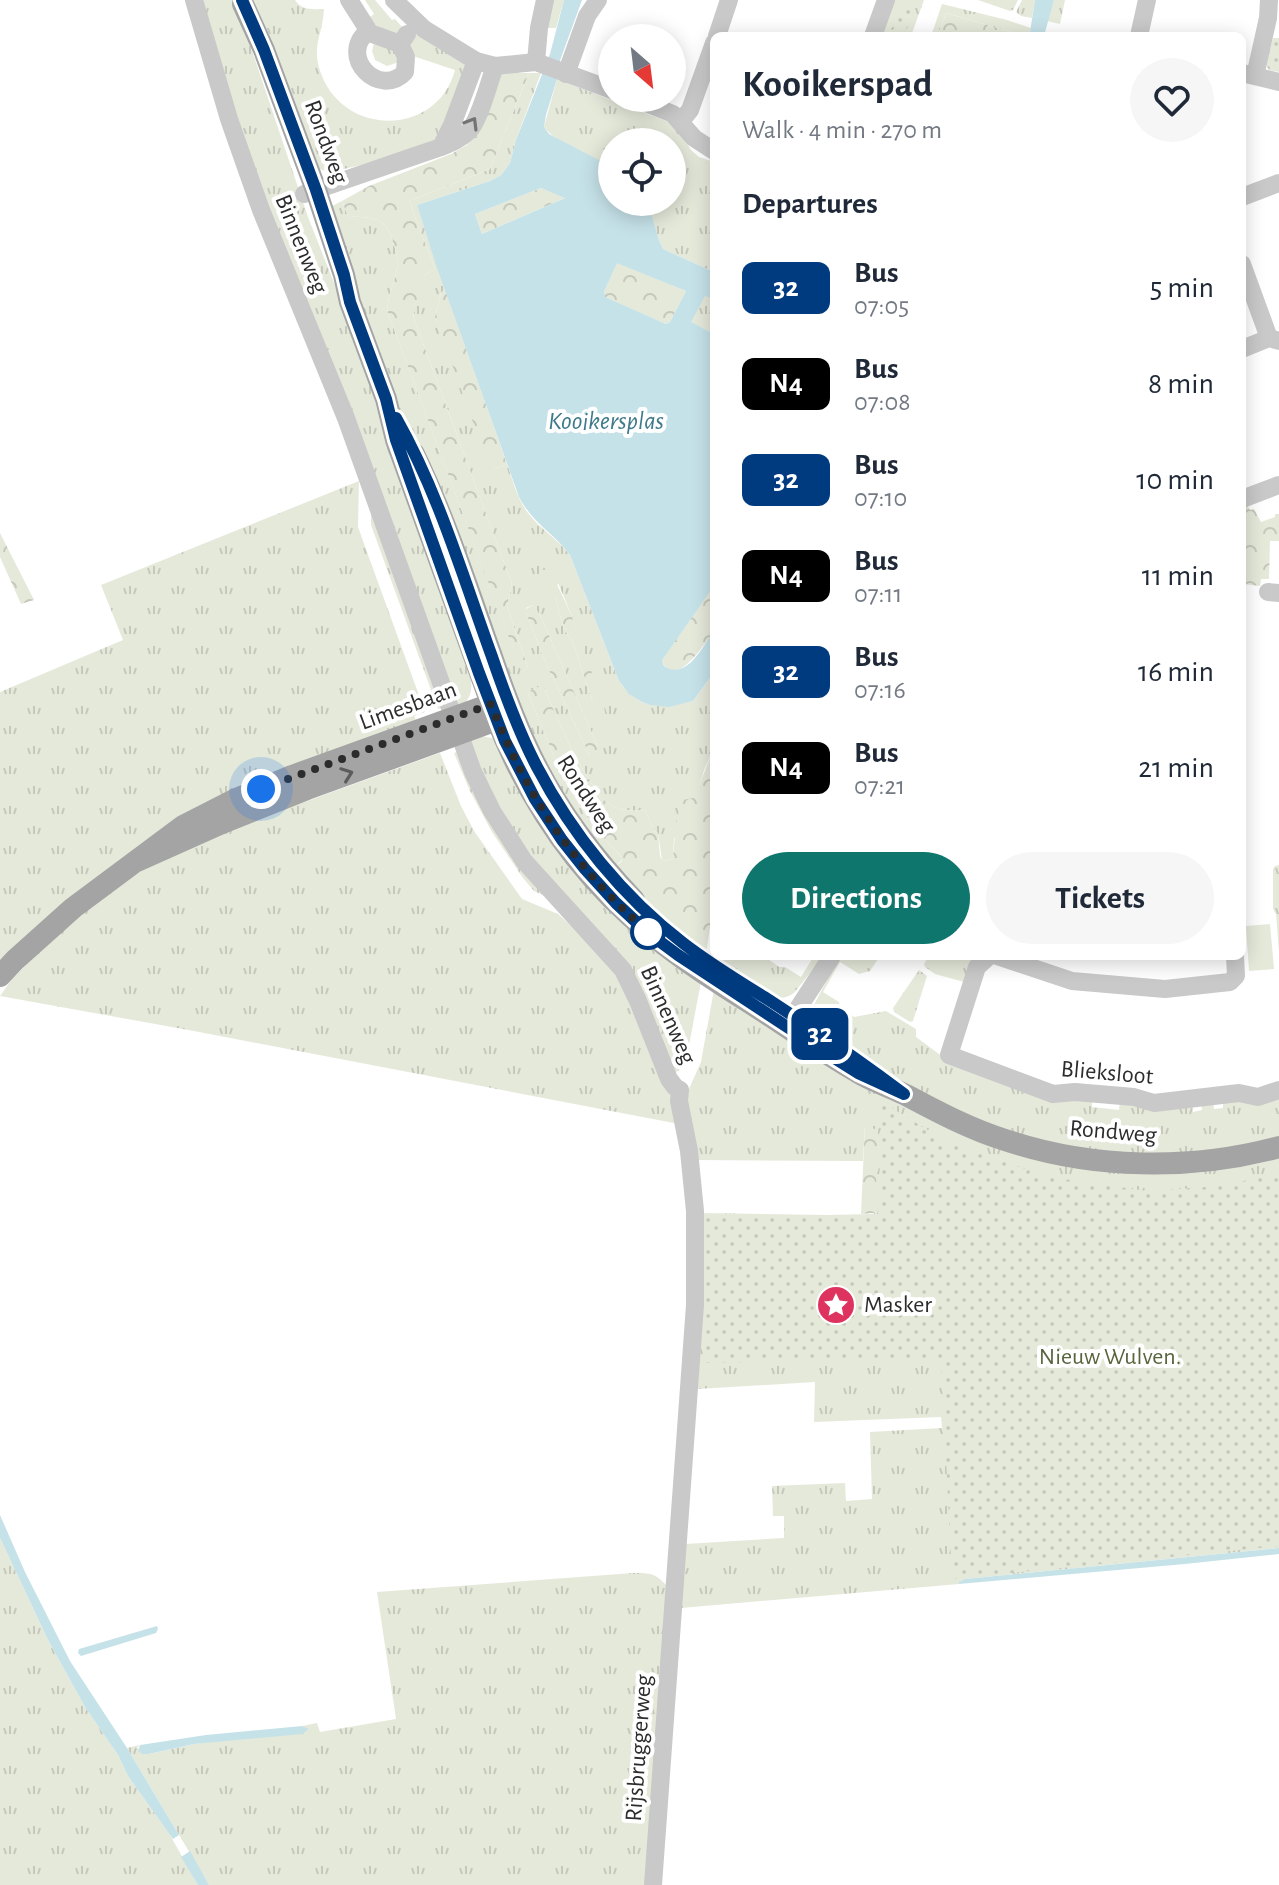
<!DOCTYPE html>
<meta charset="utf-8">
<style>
body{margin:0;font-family:"Alegreya Sans",sans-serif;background:#f6f6f7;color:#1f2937;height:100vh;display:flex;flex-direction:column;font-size:30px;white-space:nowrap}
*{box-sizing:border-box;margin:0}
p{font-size:26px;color:#747a83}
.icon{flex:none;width:44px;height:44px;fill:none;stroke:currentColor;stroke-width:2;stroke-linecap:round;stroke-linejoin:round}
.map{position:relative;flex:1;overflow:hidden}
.details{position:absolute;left:710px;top:32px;width:536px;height:928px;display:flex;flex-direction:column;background:#fff;border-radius:12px;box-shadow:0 4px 20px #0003}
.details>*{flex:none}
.badge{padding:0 16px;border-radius:12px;font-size:28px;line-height:52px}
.needle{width:52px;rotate:152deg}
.buttons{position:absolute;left:598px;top:24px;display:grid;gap:16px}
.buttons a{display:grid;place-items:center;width:88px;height:88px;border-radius:50%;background:#fff;box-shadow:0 4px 20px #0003;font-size:40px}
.you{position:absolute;width:40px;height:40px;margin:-20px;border:6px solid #fff;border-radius:50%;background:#1a73e8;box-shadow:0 0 0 12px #1a73e833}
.map>.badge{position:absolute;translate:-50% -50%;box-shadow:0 0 0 4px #fff}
h2{padding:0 32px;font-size:30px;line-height:72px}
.round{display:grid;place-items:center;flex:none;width:84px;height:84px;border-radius:42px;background:#f6f6f7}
.head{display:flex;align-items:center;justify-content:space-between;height:136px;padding:0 32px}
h1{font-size:38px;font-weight:700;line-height:60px}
.primary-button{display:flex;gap:16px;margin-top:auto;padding:16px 32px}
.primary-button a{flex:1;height:92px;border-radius:48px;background:#0f766e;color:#fff;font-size:32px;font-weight:700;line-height:92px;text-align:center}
.primary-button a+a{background:#f6f6f7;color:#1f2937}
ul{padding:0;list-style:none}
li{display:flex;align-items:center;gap:24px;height:96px;padding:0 32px}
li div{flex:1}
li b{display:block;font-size:30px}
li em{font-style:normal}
li .badge{min-width:88px;font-weight:700;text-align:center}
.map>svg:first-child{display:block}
.grass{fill:url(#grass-tufts);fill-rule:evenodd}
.forest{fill:url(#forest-crowns)}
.park{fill:url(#park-dots)}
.pitch{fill:#e5e9da}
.water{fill:#c6e2e9;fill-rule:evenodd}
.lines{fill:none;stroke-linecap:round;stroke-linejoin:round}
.minor{stroke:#c9c9c9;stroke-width:18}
.major{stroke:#a4a4a4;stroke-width:22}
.oneway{stroke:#737373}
.oneway2{stroke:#5c5c5c}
.line-casing{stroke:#fff;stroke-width:18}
.line{stroke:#003b80;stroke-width:12}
.walk{stroke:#2c2c2c;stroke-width:8;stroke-dasharray:0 14.4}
.stop-dot{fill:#fff;stroke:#003b80;stroke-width:4}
.labels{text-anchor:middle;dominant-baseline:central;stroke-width:8;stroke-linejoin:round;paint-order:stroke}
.street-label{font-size:24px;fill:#2c2c2c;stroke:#fff}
.poi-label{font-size:24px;fill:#2c2c2c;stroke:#fff;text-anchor:start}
.park-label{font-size:24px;fill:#57653c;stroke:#fff}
.water-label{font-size:26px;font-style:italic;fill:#3e7a8a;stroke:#fff}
</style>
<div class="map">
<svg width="1279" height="1885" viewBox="0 0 1279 1885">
<defs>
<pattern id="grass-tufts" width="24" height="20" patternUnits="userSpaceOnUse" patternTransform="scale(2)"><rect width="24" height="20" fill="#e5e9da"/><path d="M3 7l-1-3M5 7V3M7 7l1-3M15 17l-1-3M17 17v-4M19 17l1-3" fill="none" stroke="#c5c8bb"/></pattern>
<pattern id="forest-crowns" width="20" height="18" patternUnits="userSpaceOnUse" patternTransform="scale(2)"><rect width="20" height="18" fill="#e5e9da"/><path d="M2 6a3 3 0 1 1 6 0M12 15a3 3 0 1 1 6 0" fill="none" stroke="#c5c8bb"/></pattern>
<pattern id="park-dots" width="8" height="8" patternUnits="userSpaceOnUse" patternTransform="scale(2)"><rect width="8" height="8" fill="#e5e9da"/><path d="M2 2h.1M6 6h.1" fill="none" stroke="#c5c8bb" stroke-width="1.8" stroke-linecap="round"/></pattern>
</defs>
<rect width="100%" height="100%" fill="#fff"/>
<!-- grass -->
<g class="grass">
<path d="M199 0H235L308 217 351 326 416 525 471 680C473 696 467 702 455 713L279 243Z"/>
<path d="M249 0H295C302 11 313 9 324 9 323 35 310 47 322 76 347 138 438 135 455 70L413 56 409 40 415 32 463 62 466 66 440 135 434 140 374 162 331 172 318 169Z"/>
<polygon points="365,0 375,0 392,20 395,19 404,29 393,37 367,19 374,14"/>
<polygon points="551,0 564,0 556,28 545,28"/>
<polygon points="889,0 924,0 911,36 877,36"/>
<polygon points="978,0 1018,0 1013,10 1010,11"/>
<polygon points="1022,0 1035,0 1032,18 1021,16 1016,12"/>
<polygon points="1054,0 1065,0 1060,24 1047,21"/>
<polygon points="942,4 1007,20 1031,28 1030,32 1026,36 946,13 938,36 931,36"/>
<polygon points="374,43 394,49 399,62 387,66 375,60 372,51"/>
<path d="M529 73H541L516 140 510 163 501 175 490 181 417 205 445 289 441 293 435 317 494 469 507 464C513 480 517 499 528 513 540 529 558 539 570 555L619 681C640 711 661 708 693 701L714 672V748L704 770 697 793 674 839 673 858 667 861 662 860 658 833 654 831 645 810C630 812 615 810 604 800 598 794 593 786 589 779 570 751 558 719 544 688L528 694 558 766 580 807 599 833 620 855 622 860 612 869 542 772 433 485 393 399 326 209 342 201 348 216C372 218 386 216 393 242 396 251 398 259 397 268 395 284 386 296 388 313L521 669 525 672 528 668 507 606 512 584 414 319C411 304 422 291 423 276L435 269 409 201 490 169ZM558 583 571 614 606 717 592 700 573 642 564 629 555 597ZM533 605 541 617 598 747 590 756 547 666 526 613V608Z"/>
<path d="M557 79 676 125 691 150 699 157 714 162V272L663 249 659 240 648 202H672V142H612V167C595 158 554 142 544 127Z"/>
<polygon points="705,295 714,299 714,334 690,322"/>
<polygon points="359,481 358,527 425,712 414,716 417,723 312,760 0,961 0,692 123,640 101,585"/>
<polygon points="371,503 444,707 438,709 371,525"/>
<polygon points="481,736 492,738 501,746 527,794 702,976 687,1056 679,1071 675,1072 648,1007 516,840 465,739"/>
<polygon points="459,751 549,898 534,891 523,878 492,832 470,791 454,753"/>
<polygon points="440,753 461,806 474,831 522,899 558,914 586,939 620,974 669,1087 679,1124 194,1031 0,996 12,979 43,948 94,902 146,864 208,837"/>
<polygon points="1279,865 1279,952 1276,914 1273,909 1273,869 1275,866"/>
<path d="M715 956H764L779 967H785L801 977 814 956H824L794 993C787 998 779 1000 771 995L714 960Z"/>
<polygon points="839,956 880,956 870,971 859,974 840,962 823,992 839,1002 840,1007 854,1017 886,1011 916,1029 916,1037 943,1057 1064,1100 1075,1101 1092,1098 1092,1107 1119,1110 1120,1100 1192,1102 1193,1112 1202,1110 1201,1103 1213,1102 1214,1109 1223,1108 1223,1099 1279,1094 1279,1140 1224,1152 1132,1157 1023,1139 901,1084 817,1028 812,1020 812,1009"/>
<polygon points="929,956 975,956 974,962 970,961 964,982 935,974 925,967 924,964"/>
<polygon points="919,970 927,976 913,1021 910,1022 894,1012 893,1008"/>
<polygon points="715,984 1047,1161 1279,1154 1279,1548 965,1579 960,1582 959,1584 681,1608 685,1544 784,1538 784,1516 773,1516 772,1486 845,1483 846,1501 872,1499 870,1432 942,1428 941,1417 814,1422 815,1382 697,1389 701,1213 826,1215 874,1214 865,1125 863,1161 696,1160 684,1100 701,1062"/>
<polygon points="0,1538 48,1640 85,1707 118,1755 128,1776 170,1835 198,1885 0,1885"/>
<path d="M633 1573C651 1573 655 1573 667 1586L645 1885H209L127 1748 140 1745 137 1748 149 1754 194 1744 308 1730 302 1726 317 1723 320 1732 396 1719 377 1592Z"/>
</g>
<!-- forest -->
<g class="forest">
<polygon points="946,13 1026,36 938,36"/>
<path d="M519 69V73H529L490 169 409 201 435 269 423 276C424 291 411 303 414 319L512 584 507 606 528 668V672H525L521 670 388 313C386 296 395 284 397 268 398 259 396 251 393 242 386 216 372 218 348 216L342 201 369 186 451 154 467 145 477 134 502 73Z"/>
<polygon points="541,188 567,197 482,234 475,214"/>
<polygon points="617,262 686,291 670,322 666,324 604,297 604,292"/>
<polygon points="445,289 507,464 494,469 489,467 435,317 441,293"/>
<polygon points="1246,502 1250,510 1254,509 1261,522 1275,517 1275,514 1279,514 1279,541 1270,541 1269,579 1261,579 1260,586 1242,584 1242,504"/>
<polygon points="0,533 33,598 34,600 21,604 0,557"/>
<polygon points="541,567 551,572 571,614 604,707 606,717 605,719 592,700 573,642 564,629 555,597 540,578"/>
<path d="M714 586C714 596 717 623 714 631 712 636 706 642 703 646 695 657 670 688 662 660L667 651Z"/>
<polygon points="533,605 541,617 598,747 599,756 593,757 590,756 547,666 526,613 526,609"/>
<path d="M540 686 544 688C558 719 570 751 589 779 593 786 598 794 604 800 615 810 630 812 645 810L654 831 658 833 660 856 662 860 667 861 673 858 676 822 682 800 694 798 714 748V900L706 954 664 920 612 869 622 861 620 855 599 833 580 807 558 766 528 694 531 690Z"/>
<polygon points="865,1124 878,1131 875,1213 861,1214"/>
</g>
<!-- park -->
<g class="park">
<polygon points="901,5 914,10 904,36 889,36"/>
<polygon points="1273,38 1279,38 1279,72 1269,70 1266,65"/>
<polygon points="882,1102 949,1143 1049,1177 1147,1191 1222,1186 1279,1173 1279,1546 952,1579 941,1359 703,1363 703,1215 878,1217"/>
</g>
<!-- pitch -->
<polygon class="pitch" points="1270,924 1274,969 1249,971 1246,926"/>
<!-- water -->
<g class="water">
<path d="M564 0H582L554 77 557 79 546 115 544 127 549 134 612 167V202H648L659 240 663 249 714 272V299L705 296 691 322 714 334V586L662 660C664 666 663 667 670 669 690 675 704 644 714 631V672L693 701 669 707 650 705 640 701 629 694 619 681 570 555C553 532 533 524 519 497L437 268 417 205 490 181 501 175 510 163 516 140 550 54ZM541 188 565 198 482 234 475 214ZM617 263 686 291 670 322 666 324 605 297 604 292Z"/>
<polygon points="1035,0 1054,0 1044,36 1026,36 1030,32"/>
<polygon points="0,1515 25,1572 70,1661 127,1748 179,1835 173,1839 170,1835 128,1776 118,1755 85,1707 48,1640 0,1538"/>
<polygon points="1279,1548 1279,1554 1185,1564 959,1584 959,1582 965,1579"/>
<polygon points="157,1626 158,1629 156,1633 81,1656 78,1653 79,1649"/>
<polygon points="302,1726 309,1729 302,1734 194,1744 149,1754 142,1754 138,1751 140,1745 206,1735"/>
<polygon points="190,1851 209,1885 198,1885 181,1857"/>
</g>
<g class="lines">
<!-- minor -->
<g class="minor">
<polyline points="194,0 229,119 261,210 346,418 473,772 492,811 524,861 623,970 638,1001 669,1079 675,1087 680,1090 679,1101 689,1151 695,1211 695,1305 653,1885"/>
<polyline points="349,0 370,33 400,44 407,34"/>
<polyline points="394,0 424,29 476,61 495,66 536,62 612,90"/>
<path d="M368 31C337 57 380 99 405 72L406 57 400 44"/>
<polyline points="717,36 729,0"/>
<polyline points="873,36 886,0"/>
<polyline points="1139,36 1147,0"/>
<polyline points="536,62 539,28 545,0"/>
<polyline points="1242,73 1279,82"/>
<polyline points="566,74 587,16 598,0"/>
<polyline points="1255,76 1268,18 1269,0"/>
<polyline points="633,98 673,114 694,138 714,151"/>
<polyline points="681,121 690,110 714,43"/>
<polyline points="441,147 452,125 476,61"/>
<path d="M304 194 441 147C451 143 461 139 469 131 480 119 489 82 495 66"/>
<polyline points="1242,197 1279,183"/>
<polyline points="1242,264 1269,338"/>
<polyline points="1242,349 1269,338 1279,341"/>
<polyline points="1242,499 1279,485"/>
<polyline points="1268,592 1279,593"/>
<polyline points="989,956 977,967 949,1055 1053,1094 1075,1092 1134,1097 1154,1103 1239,1093 1258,1097 1279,1090"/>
<polyline points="997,956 1072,981 1165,989 1230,982 1236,976 1235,956"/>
<polyline points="786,1027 832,956"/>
</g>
<!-- major -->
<g class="major">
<path d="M243 4 264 50 316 190 344 275 350 302 386 399 396 440 497 720C530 803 581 878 651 934 688 965 730 990 770 1016 799 1035 827 1055 857 1072 872 1081 890 1087 906 1095 938 1112 970 1129 1005 1140 1092 1169 1190 1171 1279 1147"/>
<path d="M414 454C445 518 467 586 491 654 504 692 518 731 537 767 562 816 596 860 634 900"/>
<polyline points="0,976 15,960 73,908 183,826 234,800 292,776 491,704 509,706 497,720 307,789 222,823 137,861"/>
</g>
</g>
<!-- one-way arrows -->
<defs><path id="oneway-chevron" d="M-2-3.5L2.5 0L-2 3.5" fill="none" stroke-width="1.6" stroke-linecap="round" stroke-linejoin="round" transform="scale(2)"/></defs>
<use class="oneway" href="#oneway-chevron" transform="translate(472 123) rotate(-59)"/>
<use class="oneway2" href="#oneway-chevron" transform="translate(347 774) rotate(-20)"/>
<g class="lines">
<!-- line casing -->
<g class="line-casing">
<path id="line" d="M242 0 264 50 316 190 344 275 350 302 386 399 396 440 479 673 505 741 535 799 562 840 585 869 616 903 647 932 678 955 839 1061 858 1073 904 1094C860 1061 815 1030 769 1000 740 982 710 964 683 943 623 897 572 834 537 767 518 731 504 692 491 654 462 574 438 492 396 418"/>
</g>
<!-- line -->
<use href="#line" class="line"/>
<!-- walk -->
<path class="walk" d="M261 789 491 704C527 797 573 866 648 932"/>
</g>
<!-- icons -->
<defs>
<g id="sight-disc" transform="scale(2)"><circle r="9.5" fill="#dd335e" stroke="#fff"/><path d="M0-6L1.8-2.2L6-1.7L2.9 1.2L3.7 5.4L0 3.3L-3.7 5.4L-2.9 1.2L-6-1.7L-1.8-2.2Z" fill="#fff"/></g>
</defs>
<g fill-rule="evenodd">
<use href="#sight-disc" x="836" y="1305"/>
</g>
<!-- markers -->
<circle class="stop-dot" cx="648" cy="932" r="16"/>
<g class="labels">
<!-- street labels -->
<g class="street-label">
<text transform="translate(326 142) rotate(70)">Rondweg</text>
<text transform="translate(301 244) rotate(68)">Binnenweg</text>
<text transform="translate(408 706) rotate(-20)">Limesbaan</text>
<text transform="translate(586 794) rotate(57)">Rondweg</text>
<text transform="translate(668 1015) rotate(66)">Binnenweg</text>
<text transform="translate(1107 1073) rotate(5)">Blieksloot</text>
<text transform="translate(1113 1132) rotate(5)">Rondweg</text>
<text transform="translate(639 1748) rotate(-86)">Rijsbruggerweg</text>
</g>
<!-- poi labels -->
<g class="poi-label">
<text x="864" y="1305">Masker</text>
</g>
<!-- park labels -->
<g class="park-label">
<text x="1110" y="1357">Nieuw Wulven.</text>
</g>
<!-- water labels -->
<g class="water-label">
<text x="606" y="421">Kooikersplas</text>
</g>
</g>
</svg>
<div class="buttons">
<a><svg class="needle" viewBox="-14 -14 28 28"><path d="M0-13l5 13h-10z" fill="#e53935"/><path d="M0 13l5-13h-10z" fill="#747a83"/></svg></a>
<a><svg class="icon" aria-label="locate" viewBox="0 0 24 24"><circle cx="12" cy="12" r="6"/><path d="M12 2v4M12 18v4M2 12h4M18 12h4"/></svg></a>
</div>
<div class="you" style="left:261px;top:789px"></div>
<b class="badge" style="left:820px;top:1034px;background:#003b80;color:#fff">32</b>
<section class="details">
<div class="head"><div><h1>Kooikerspad</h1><p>Walk · 4 min · 270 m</p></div><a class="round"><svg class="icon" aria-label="heart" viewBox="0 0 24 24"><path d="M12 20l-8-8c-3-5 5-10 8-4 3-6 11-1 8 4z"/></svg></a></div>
<h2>Departures</h2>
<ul>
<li><span class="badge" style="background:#003b80;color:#fff">32</span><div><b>Bus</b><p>07:05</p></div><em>5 min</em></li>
<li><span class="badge" style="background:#000;color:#fff">N4</span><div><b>Bus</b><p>07:08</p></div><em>8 min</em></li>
<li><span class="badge" style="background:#003b80;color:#fff">32</span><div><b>Bus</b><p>07:10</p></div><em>10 min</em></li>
<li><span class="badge" style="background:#000;color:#fff">N4</span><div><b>Bus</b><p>07:11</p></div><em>11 min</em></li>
<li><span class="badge" style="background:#003b80;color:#fff">32</span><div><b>Bus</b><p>07:16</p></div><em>16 min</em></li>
<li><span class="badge" style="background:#000;color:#fff">N4</span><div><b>Bus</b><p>07:21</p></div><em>21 min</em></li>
</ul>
<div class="primary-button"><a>Directions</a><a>Tickets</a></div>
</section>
</div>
